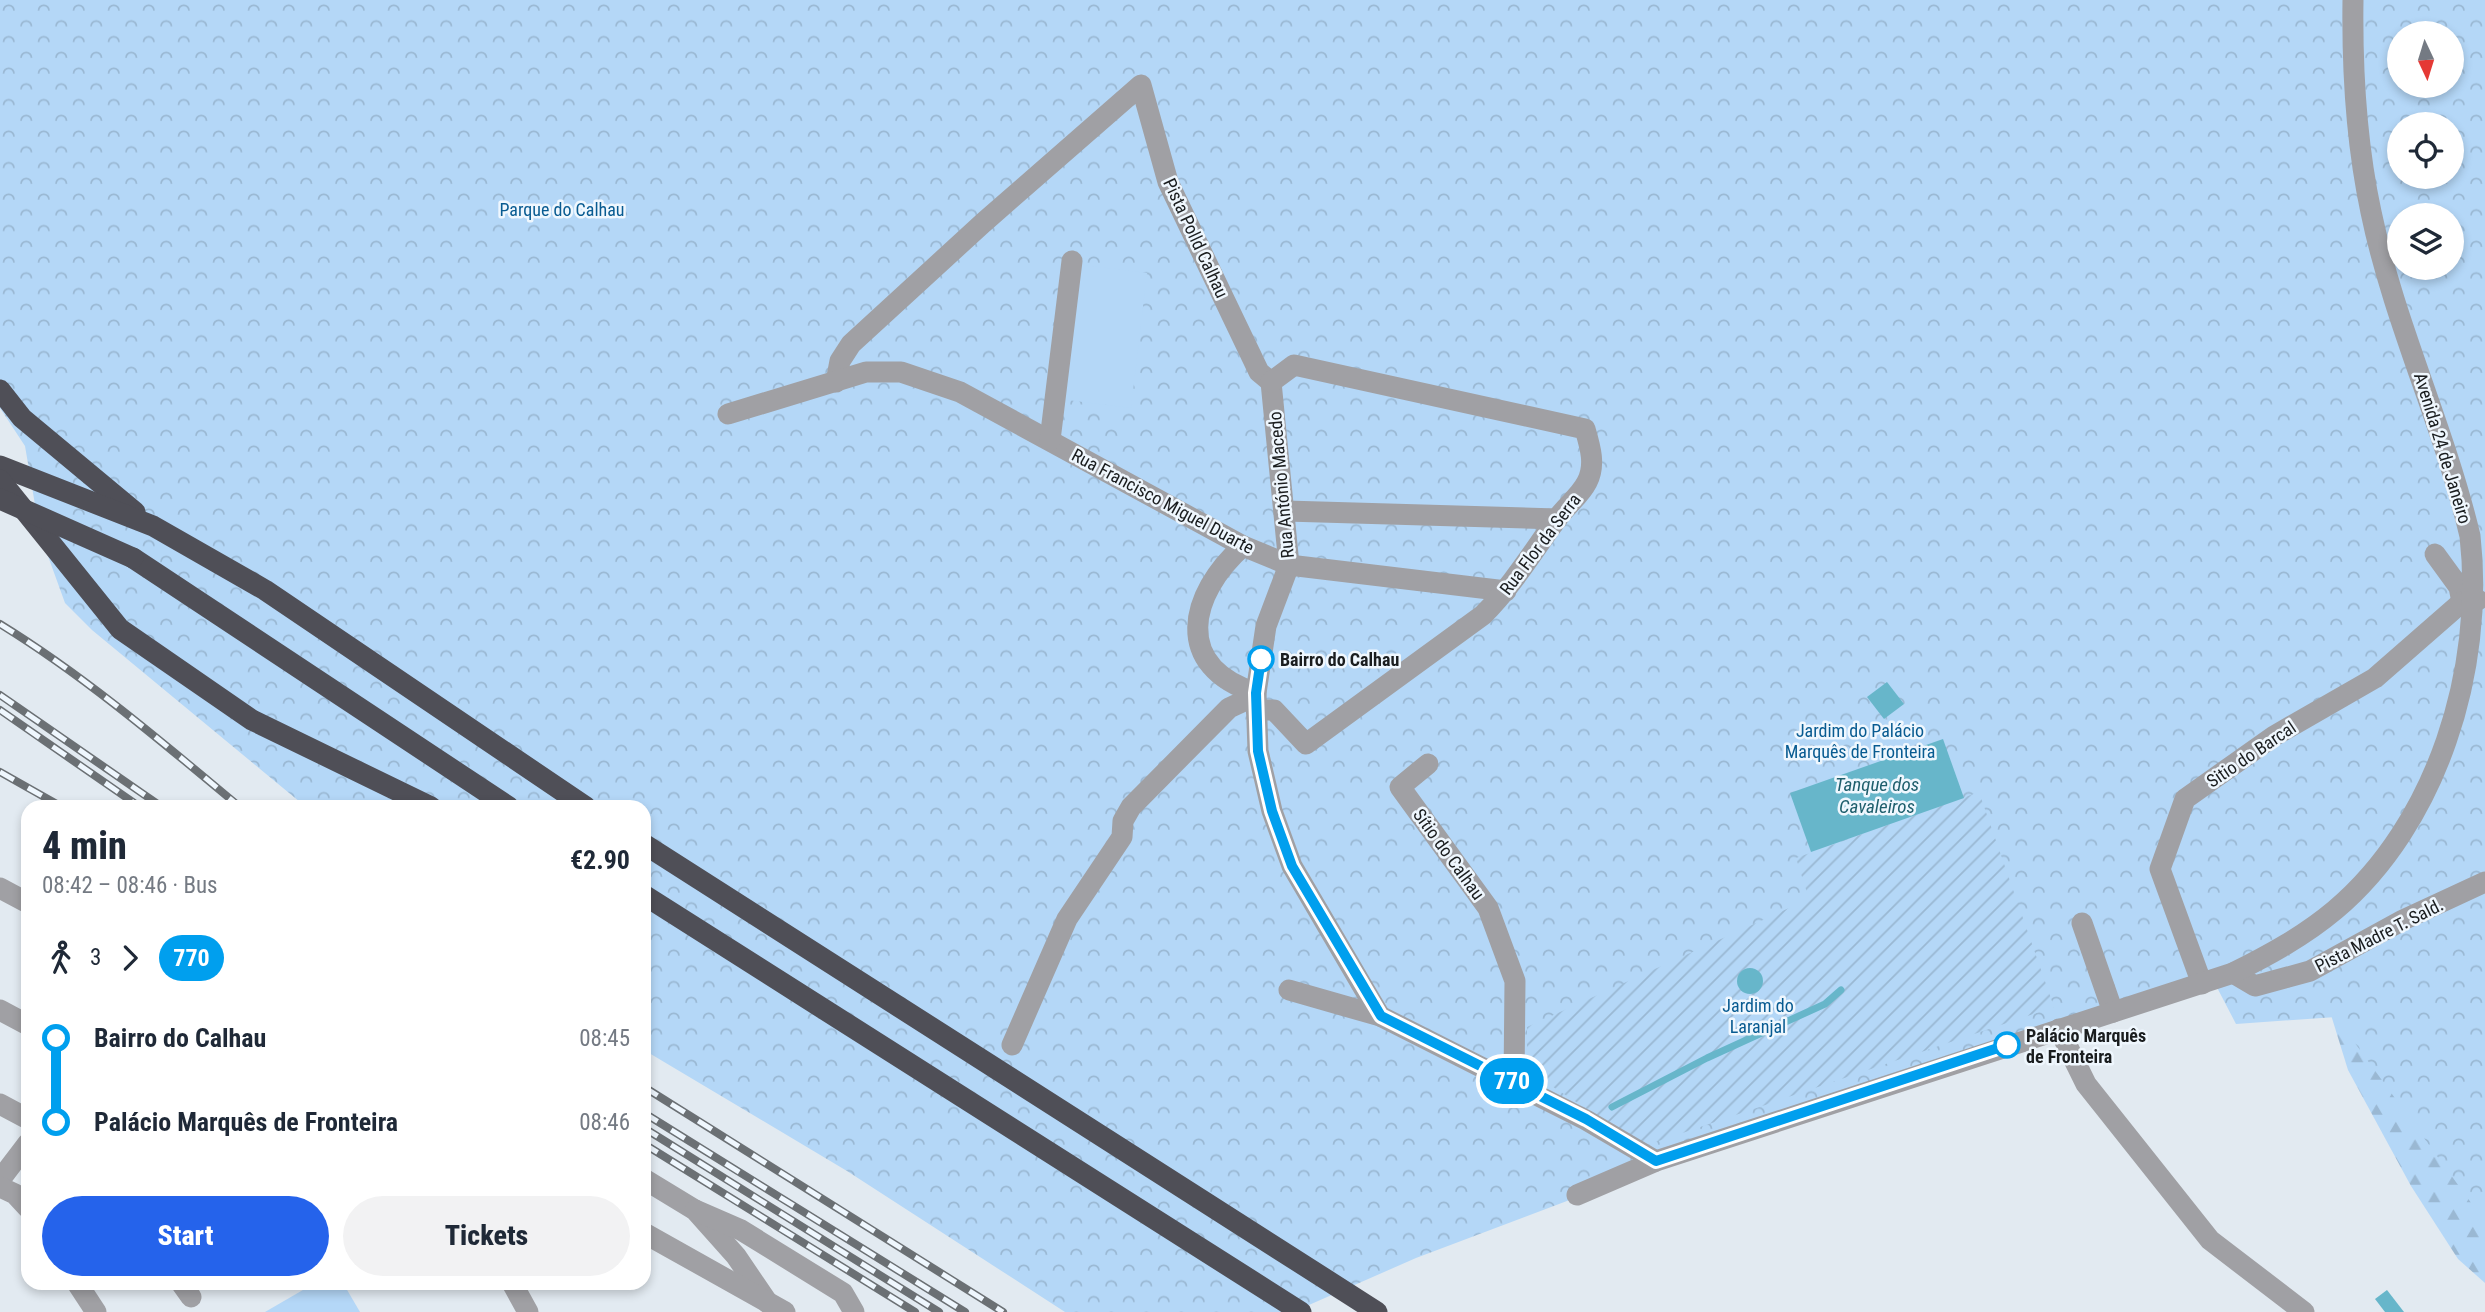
<!DOCTYPE html>
<meta charset="utf-8">
<style>
body{margin:0;font-family:"Roboto Condensed",sans-serif;background:#f2f2f3;color:#1f2937;height:100vh;display:flex;flex-direction:column;font-size:26px;white-space:nowrap}
*{box-sizing:border-box;margin:0}
p{font-size:23px;color:#747a83}
.icon{flex:none;width:38px;height:38px;fill:none;stroke:currentColor;stroke-width:2;stroke-linecap:round;stroke-linejoin:round}
.map{position:relative;flex:1;overflow:hidden}
.details{position:absolute;left:21px;top:800px;width:630px;height:490px;display:flex;flex-direction:column;background:#fff;border-radius:21px;box-shadow:0 4px 10px #0003}
.details>*{flex:none}
.badge{padding:0 14px;border-radius:23px;font-size:24px;line-height:46px}
.needle{width:46px;rotate:176deg}
.buttons{position:absolute;left:2387px;top:21px;display:grid;gap:14px}
.buttons a{display:grid;place-items:center;width:77px;height:77px;border-radius:50%;background:#fff;box-shadow:0 4px 10px #0003;font-size:35px}
.map>.badge{position:absolute;translate:-50% -50%;box-shadow:0 0 0 4px #fff}
.legs{display:flex;align-items:center;gap:10px;height:77px;padding:0 21px;font-size:23px}
.legs p{margin-inline-start:auto}
.head{display:flex;align-items:center;justify-content:space-between;height:119px;padding:0 21px}
h1{font-size:38px;font-weight:800;line-height:52px}
.button{display:flex;gap:14px;margin-top:auto;padding:14px 21px}
.button a{flex:1;height:80px;border-radius:42px;background:#2563eb;color:#fff;font-size:28px;font-weight:800;line-height:80px;text-align:center}
.button a+a{background:#f2f2f3;color:#1f2937}
ul{padding:0 21px;list-style:none}
li{display:flex;align-items:center;gap:24px;height:84px;font-size:26px}
li i{display:grid;place-items:center;width:10px;height:100%;margin:0 9px;background:currentColor}
li i::after{content:'';width:18px;height:18px;margin:-9px;border:5px solid;border-radius:50%;background:#fff}
li p{margin-inline-start:auto}
li:first-child i{background:linear-gradient(#0000 50%,currentColor 0)}
li:last-child i{background:linear-gradient(currentColor 50%,#0000 0)}
.map>svg:first-child{display:block}
.forest{fill:url(#forest-firs)}
.park{fill:url(#park-crowns);fill-rule:evenodd}
.garden{fill:url(#garden-furrows)}
.pitch{fill:#b4d7f7}
.water{fill:#67b6ca}
.lines{fill:none;stroke-linecap:round;stroke-linejoin:round}
.stream{stroke:#67b6ca;stroke-width:7}
.minor{stroke:#a0a0a4;stroke-width:21}
.highway{stroke:#4f4f57;stroke-width:21}
.rail-casing{stroke:#6b7074;stroke-width:8}
.rail{stroke:#eff7fe;stroke-width:5;stroke-dasharray:16;stroke-linecap:butt}
.highway-bridge{stroke:#4f4f57;stroke-width:21}
.line-1-casing{stroke:#fff;stroke-width:16}
.line-1{stroke:#009fee;stroke-width:10}
.stop-1-dot{fill:#fff;stroke:#009fee;stroke-width:3.5}
.labels{text-anchor:middle;dominant-baseline:central;stroke-width:5;stroke-linejoin:round;paint-order:stroke}
.park-label{font-size:18px;fill:#085b91;stroke:#eff7fe}
.street-label{font-size:18px;fill:#1a1d1f;stroke:#eff7fe}
.stop-label{font-size:18px;font-weight:bold;fill:#1a1d1f;stroke:#eff7fe;text-anchor:start}
.water-label{font-size:19px;font-style:italic;fill:#1d5e6c;stroke:#eff7fe}
</style>
<div class="map">
<svg width="2485" height="1312" viewBox="0 0 2485 1312">
<defs>
<pattern id="forest-firs" width="22" height="20" patternUnits="userSpaceOnUse" patternTransform="scale(1.75)"><rect width="22" height="20" fill="#b4d7f7"/><path d="M5 1l3.5 6h-7zM16 11l3.5 6h-7z" fill="#9ab8d3"/></pattern>
<pattern id="park-crowns" width="20" height="18" patternUnits="userSpaceOnUse" patternTransform="scale(1.75)"><rect width="20" height="18" fill="#b4d7f7"/><path d="M2 6a3 3 0 1 1 6 0M12 15a3 3 0 1 1 6 0" fill="none" stroke="#9ab8d3"/></pattern>
<pattern id="garden-furrows" width="10" height="10" patternUnits="userSpaceOnUse" patternTransform="scale(1.75)"><rect width="10" height="10" fill="#b4d7f7"/><path d="M-1 1l2-2M0 10L10 0M9 11l2-2" fill="none" stroke="#9ab8d3"/></pattern>
</defs>
<rect width="100%" height="100%" fill="#e2eaf1"/>
<!-- forest -->
<polygon class="forest" points="2485,703 2485,1283 2458,1259 2411,1186 2348,1070 2319,976"/>
<!-- park -->
<path class="park" d="M0 0H2485V1222L2336 1017 2236 1024 2210 974 1633 1176 1416 1258 1293 1312H1065L847 1171 644 1050V807H306L92 630 65 603 40 534 25 446 0 408ZM2399 33H2452V86H2399ZM2399 124H2452V177H2399ZM2399 215H2452V268H2399Z"/>
<!-- garden -->
<polygon class="garden" points="1979,792 2054,1007 1644,1146 1527,1070 1527,1027 1809,899 1796,858"/>
<!-- pitch -->
<g class="pitch">
<polygon points="1076,264 1147,273 1131,408 1059,399"/>
<polygon points="315,1283 343,1283 360,1312 265,1312"/>
</g>
<!-- water -->
<g class="water">
<polygon points="1887,682 1904,704 1884,719 1867,697"/>
<polygon points="1943,739 1964,798 1811,852 1790,793"/>
<circle cx="1750" cy="981" r="13"/>
<polygon points="2387,1290 2404,1312 2385,1312 2375,1299"/>
</g>
<g class="lines">
<!-- stream -->
<polyline class="stream" points="1612,1107 1707,1058 1825,1004 1841,990"/>
<!-- minor -->
<g class="minor">
<polyline points="836,382 840,361 851,344 983,223 1141,85 1168,182 1259,372 1271,382"/>
<polyline points="1271,382 1289,565 1266,626 1256,693 1258,751 1272,811 1292,866 1380,1016"/>
<polyline points="728,414 866,372 901,372 960,392 1243,546 1289,565 1506,591"/>
<polyline points="1050,440 1072,261"/>
<polyline points="1286,511 1557,519"/>
<path d="M1243 546C1189 594 1172 666 1256 693"/>
<polyline points="2435,554 2459,587 2462,602"/>
<path d="M1256 710H1274L1306 744 1483 615C1512 586 1532 553 1556 520 1565 507 1580 496 1587 482 1596 465 1590 446 1585 429L1294 365 1271 382"/>
<polyline points="1428,764 1400,787 1488,908 1515,981 1514,1082"/>
<polyline points="0,888 28,903"/>
<polyline points="2082,923 2113,1012"/>
<polyline points="2233,973 2255,986 2310,971 2403,920 2485,882"/>
<polyline points="2202,984 2160,869 2185,799 2274,736 2375,678 2462,602 2478,600"/>
<polyline points="1289,990 1380,1016 1586,1120 1656,1161"/>
<polyline points="0,1010 28,1025"/>
<polyline points="2059,1029 2086,1084 2210,1240 2304,1312"/>
<polyline points="1012,1045 1067,919 1122,837 1123,821 1131,807 1229,708 1244,701 1256,702"/>
<polyline points="0,1104 28,1119"/>
<polyline points="644,1179 695,1210 736,1256 768,1303"/>
<polyline points="0,1180 28,1143"/>
<polyline points="0,1187 15,1194 28,1208"/>
<path d="M1577 1195 1656 1161 2233 973C2269 955 2304 936 2335 910 2437 824 2485 669 2470 536 2444 426 2394 323 2371 212 2356 142 2352 71 2353 0"/>
<polyline points="695,1210 741,1230 843,1293 854,1312"/>
<polyline points="644,1233 785,1312"/>
<polyline points="77,1283 96,1312"/>
<polyline points="181,1283 191,1297"/>
<polyline points="512,1283 528,1312"/>
</g>
<!-- highway -->
<g class="highway">
<polyline points="0,390 22,418 135,512"/>
<polyline points="0,466 153,526 265,590 586,807"/>
<polyline points="0,480 120,629 252,720 431,807"/>
<polyline points="133,558 509,807"/>
<polyline points="644,844 1377,1312"/>
<polyline points="644,895 1301,1312"/>
</g>
<!-- rail casing -->
<g class="rail-casing">
<g id="rail">
<path d="M0 624C86 677 162 742 240 807"/>
<polyline points="0,695 162,807"/>
<polyline points="0,710 140,807"/>
<polyline points="0,772 62,807"/>
<polyline points="644,1087 1003,1312"/>
<polyline points="644,1113 965,1312"/>
<polyline points="644,1128 939,1312"/>
<polyline points="644,1144 915,1312"/>
</g>
</g>
<!-- rail -->
<use href="#rail" class="rail"/>
<!-- highway-bridge -->
<polyline class="highway-bridge" points="0,499 133,558"/>
</g>
<g class="lines">
<!-- line-1 casing -->
<g class="line-1-casing">
<polyline id="line-1" points="1261,659 1256,693 1258,751 1272,811 1292,866 1381,1016 1586,1119 1656,1161 2007,1045"/>
</g>
<!-- line-1 -->
<use href="#line-1" class="line-1"/>
</g>
<!-- markers -->
<g class="stop-1-dot">
<circle cx="1261" cy="659" r="12"/>
<circle cx="2007" cy="1045" r="12"/>
</g>
<g class="labels">
<!-- park labels -->
<g class="park-label">
<text x="562" y="209">Parque do Calhau</text>
<text x="1860" y="730">Jardim do Palácio<tspan x="1860" dy="21">Marquês de Fronteira</tspan></text>
<text x="1758" y="1005">Jardim do<tspan x="1758" dy="21">Laranjal</tspan></text>
</g>
<!-- street labels -->
<g class="street-label">
<text transform="translate(1196 238) rotate(65)">Pista Polld Calhau</text>
<text transform="translate(2443 448) rotate(73)">Avenida 24 de Janeiro</text>
<text transform="translate(1281 485) rotate(-95)">Rua António Macedo</text>
<text transform="translate(1163 501) rotate(28)">Rua Francisco Miguel Duarte</text>
<text transform="translate(1540 544) rotate(-53)">Rua Flor da Serra</text>
<text transform="translate(2251 754) rotate(-34)">Sitio do Barcal</text>
<text transform="translate(1449 854) rotate(54)">Sítio do Calhau</text>
<text transform="translate(2379 935) rotate(-27)">Pista Madre T. Sald.</text>
</g>
<!-- stop labels -->
<g class="stop-label">
<text x="1280" y="659">Bairro do Calhau</text>
<text x="2026" y="1035">Palácio Marquês<tspan x="2026" dy="21">de Fronteira</tspan></text>
</g>
<!-- water labels -->
<g class="water-label">
<text x="1877" y="784">Tanque dos<tspan x="1877" dy="22">Cavaleiros</tspan></text>
</g>
</g>
</svg>
<div class="buttons">
<a><svg class="needle" viewBox="-14 -14 28 28"><path d="M0-13l5 13h-10z" fill="#e53935"/><path d="M0 13l5-13h-10z" fill="#747a83"/></svg></a>
<a><svg class="icon" aria-label="locate" viewBox="0 0 24 24"><circle cx="12" cy="12" r="6"/><path d="M12 2v4M12 18v4M2 12h4M18 12h4"/></svg></a>
<a><svg class="icon" aria-label="layers" viewBox="0 0 24 24"><path d="M12 4l9 5-9 5-9-5zM3 14l9 5 9-5"/></svg></a>
</div>
<b class="badge" style="left:1512px;top:1081px;background:#009fee;color:#fff">770</b>
<section class="details">
<div class="head"><div><h1>4 min</h1><p>08:42 – 08:46 · Bus</p></div><b>€2.90</b></div>
<div class="legs"><svg class="icon" aria-label="walk" viewBox="0 0 24 24"><circle cx="13" cy="4" r="2"/><path d="M13 8l-2 6 4 7M11 14l-3 7M7 12l3-4h3l4 4"/></svg>3<svg class="icon" aria-label="forward" viewBox="0 0 24 24"><path d="M9 5l7 7-7 7"/></svg><b class="badge" style="background:#009fee;color:#fff">770</b></div>
<ul>
<li><i style="color:#009fee"></i><b>Bairro do Calhau</b><p>08:45</p></li>
<li><i style="color:#009fee"></i><b>Palácio Marquês de Fronteira</b><p>08:46</p></li>
</ul>
<div class="button"><a>Start</a><a>Tickets</a></div>
</section>
</div>
